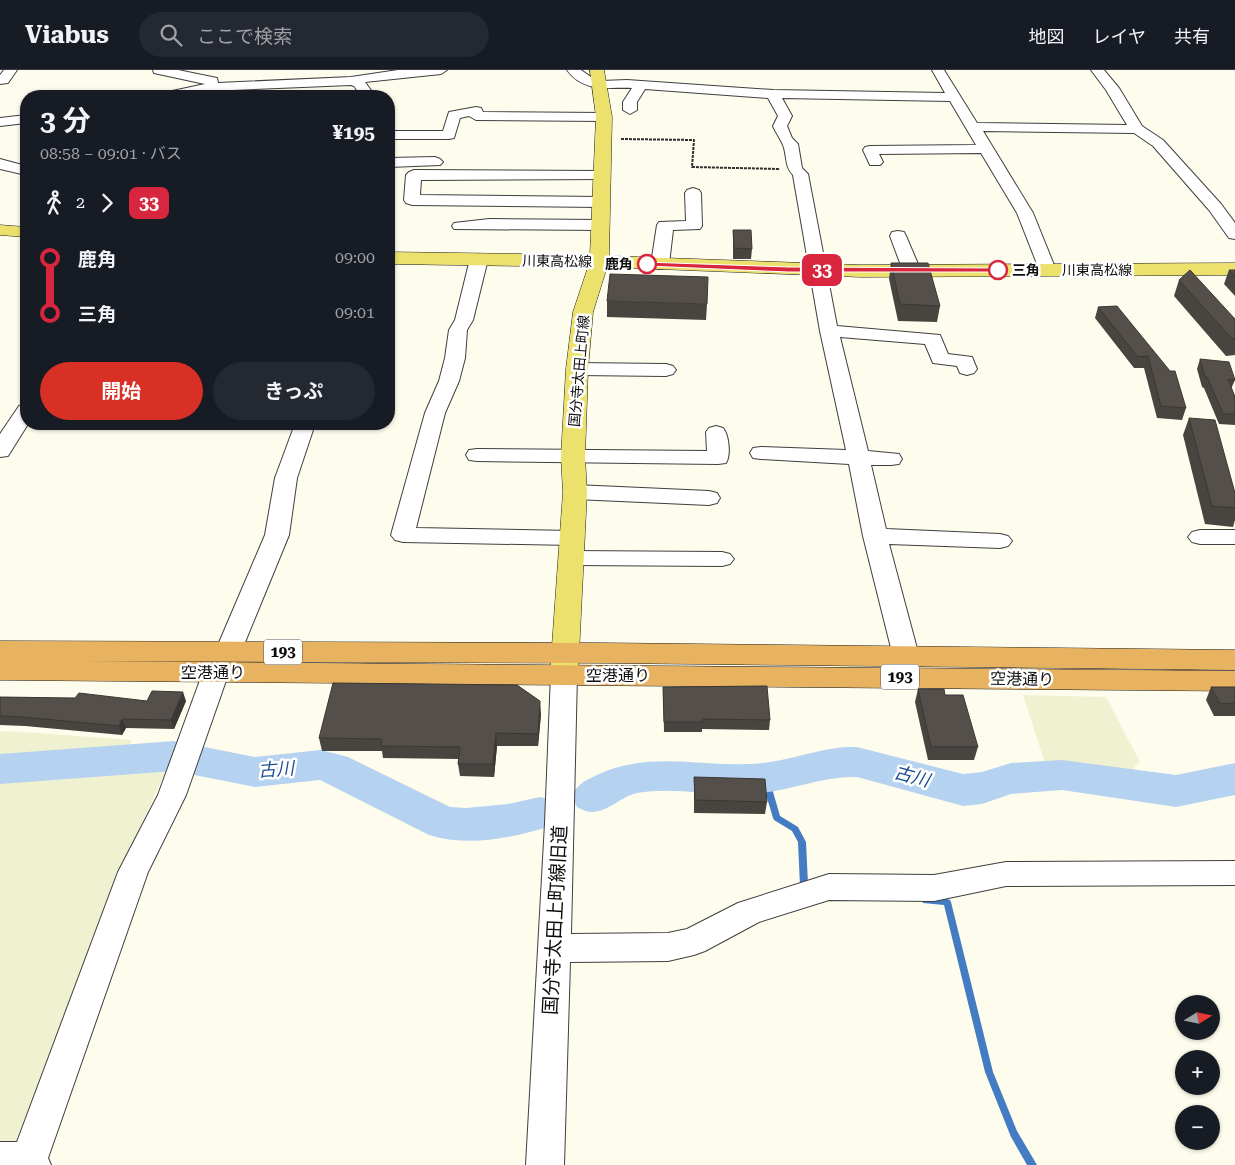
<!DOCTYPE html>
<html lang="ja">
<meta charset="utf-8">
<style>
body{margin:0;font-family:"Roboto Serif","Noto Sans JP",serif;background:#242831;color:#f1f3f6;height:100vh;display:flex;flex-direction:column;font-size:19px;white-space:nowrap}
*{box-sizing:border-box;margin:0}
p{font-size:16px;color:#9ea1a6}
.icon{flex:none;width:28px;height:28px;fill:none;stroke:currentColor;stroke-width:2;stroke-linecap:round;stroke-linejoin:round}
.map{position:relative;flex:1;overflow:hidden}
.sheet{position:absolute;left:20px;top:20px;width:375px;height:340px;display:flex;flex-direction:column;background:#171b24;border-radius:20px;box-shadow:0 1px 4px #0004}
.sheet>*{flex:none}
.badge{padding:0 10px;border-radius:8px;font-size:18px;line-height:32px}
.needle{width:32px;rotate:80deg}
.controls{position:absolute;left:1175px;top:925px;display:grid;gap:10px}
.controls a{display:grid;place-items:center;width:45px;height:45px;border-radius:50%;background:#171b24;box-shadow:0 1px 4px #0004;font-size:25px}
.map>.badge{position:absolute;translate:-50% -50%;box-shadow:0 0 0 2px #fff}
.legs{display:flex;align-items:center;gap:8px;height:55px;padding:0 20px;font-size:16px}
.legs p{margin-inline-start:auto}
.overview{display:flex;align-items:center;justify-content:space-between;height:85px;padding:0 20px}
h1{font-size:28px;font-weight:700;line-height:38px}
.primary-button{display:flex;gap:10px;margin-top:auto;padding:10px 20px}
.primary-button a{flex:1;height:58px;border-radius:30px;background:#d93025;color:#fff;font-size:20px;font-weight:700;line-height:58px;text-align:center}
.primary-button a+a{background:#242831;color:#f1f3f6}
ul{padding:0 20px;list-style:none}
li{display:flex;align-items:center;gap:18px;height:55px;font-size:19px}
li i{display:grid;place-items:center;width:8px;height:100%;margin:0 6px;background:currentColor}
li i::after{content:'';width:12px;height:12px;margin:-6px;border:4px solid;border-radius:50%;background:#171b24}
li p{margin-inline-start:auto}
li:first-child i{background:linear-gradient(#0000 50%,currentColor 0)}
li:last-child i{background:linear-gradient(currentColor 50%,#0000 0)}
header{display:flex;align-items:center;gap:30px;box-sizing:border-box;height:70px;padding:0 25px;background:#171b24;border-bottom:1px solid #363941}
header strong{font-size:24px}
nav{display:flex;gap:28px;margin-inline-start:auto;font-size:18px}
.search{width:350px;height:45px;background:#242831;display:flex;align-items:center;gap:12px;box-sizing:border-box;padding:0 18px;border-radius:28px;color:#9ea1a6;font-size:19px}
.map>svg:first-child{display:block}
.farmland{fill:#eff1d0}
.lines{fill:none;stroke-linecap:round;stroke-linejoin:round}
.stream{fill:#437cc2;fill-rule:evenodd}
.river{fill:#b6d2f1;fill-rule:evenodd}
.minor-casing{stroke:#3f3f3f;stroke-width:2}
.major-casing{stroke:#1d1d1d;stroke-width:1}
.highway-casing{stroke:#1d1d1d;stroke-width:1}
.path{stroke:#2e2e2e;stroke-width:2;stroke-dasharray:3 1;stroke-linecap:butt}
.minor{fill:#fff;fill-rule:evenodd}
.major{fill:#ede16e;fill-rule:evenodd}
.highway{fill:#e8b361;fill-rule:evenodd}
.wall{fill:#484440}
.shaded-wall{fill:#3b3734}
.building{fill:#544f4a;stroke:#3b3734}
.line-1{fill:#d7263d;stroke:#fff}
.stop-1-dot{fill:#fff;stroke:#d7263d;stroke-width:2.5}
.labels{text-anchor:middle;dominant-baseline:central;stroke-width:5;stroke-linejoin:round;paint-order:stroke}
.far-street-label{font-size:14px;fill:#0c0c0c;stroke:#fff}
.far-stop-label{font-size:14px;font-weight:bold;fill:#0c0c0c;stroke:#fff;text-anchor:end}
.shield{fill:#fff;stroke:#555;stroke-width:1}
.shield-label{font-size:15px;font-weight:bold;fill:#0c0c0c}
.street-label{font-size:16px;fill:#0c0c0c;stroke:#fff}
.water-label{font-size:18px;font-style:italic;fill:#205093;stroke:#fff}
.near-street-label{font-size:19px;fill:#0c0c0c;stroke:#fff}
</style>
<header>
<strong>Viabus</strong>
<div class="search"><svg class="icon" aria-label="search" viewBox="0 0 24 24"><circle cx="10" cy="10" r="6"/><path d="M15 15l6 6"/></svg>ここで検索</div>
<nav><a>地図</a><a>レイヤ</a><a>共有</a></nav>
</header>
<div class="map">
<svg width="1235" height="1095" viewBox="0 0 1235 1095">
<rect width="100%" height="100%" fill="#fefded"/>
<!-- farmland -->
<g class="farmland">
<polygon points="1023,625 1106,627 1140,692 1135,696 1133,709 1046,696"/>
<polygon points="0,661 23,662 132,670 130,677 0,689"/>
<polygon points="118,692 157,694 167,698 107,831 25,1072 0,1079 0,703 9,701"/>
</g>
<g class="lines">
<!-- stream -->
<g class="stream">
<path d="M765 705 768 706 769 708 780 746 798 757 806 772 808 814 811 818 810 820C806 822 802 820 800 816L798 772 792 761 774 750 773 748 761 708 762 706Z"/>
<polygon points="926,828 947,829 950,830 951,832 993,1002 1017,1061 1037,1095 1027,1095 1011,1067 985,1002 944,835 923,833 922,831 923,829"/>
</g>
<!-- river -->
<g class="river">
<path d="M174 671 255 687 320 680 333 683 348 687 450 737 466 738 508 734 540 727 555 731 561 743 555 755C515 767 470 778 429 765L320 710 255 717 174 701 0 714V684Z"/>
<path d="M845 677H857L963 704 982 702 1011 693 1062 690 1176 705 1235 693V725L1176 737 1062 720 1011 724 982 734 963 736 857 707C821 706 788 722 752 724 714 727 675 716 637 723 622 726 608 742 592 742 587 742 581 739 577 737L571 726C578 714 584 711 597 705 652 679 705 699 763 693 791 690 817 679 845 677Z"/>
</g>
<!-- minor casing -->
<g class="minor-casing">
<g id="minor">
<polygon points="4,0 17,0 8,13 0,14 0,5"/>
<polygon points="153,0 178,0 217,8 218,13 351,7 398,0 447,0 441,4 365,12 375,26 361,26 354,16 351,15 208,21 185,26 161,26 163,23 205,14 154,3"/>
<path d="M567 0H581L591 7 601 11 627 10 773 20 945 23 932 0H944L977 53 1127 55 1106 20 1091 0H1104L1119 18 1142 56 1163 70 1221 134 1235 153V169L1229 168 1209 140 1153 76 1134 63 983 61 1033 143 1056 200 1053 204 1047 205 1041 204 1017 143 981 83 879 84 883 92 880 95H870L863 80 865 77 870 76 976 75 950 31 782 28 792 46 787 56 792 68 798 74 802 98 808 104 837 256 940 265 948 284 972 287 977 299 974 303 967 305 960 303 957 296 933 293 925 274 840 267 868 381 899 384 902 389 899 394 891 395H871L886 459 1000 464 1008 466 1012 471 1008 476 1000 478 889 474 919 586 915 592 906 595 897 592 893 586 863 466 849 394 761 389 753 388 750 383 753 378 761 377 846 380 820 261 793 105C785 97 787 88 784 78 782 71 776 63 773 56L778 46 768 28 645 19 637 32V40L630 44 623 40V32L632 18C607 17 584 23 567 0Z"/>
<polygon points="476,37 481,38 483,42 604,43 611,47 604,51 476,50 469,46 460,48 454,68 449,69 395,69 389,66 390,62 395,61 443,61 449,42"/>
<polygon points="26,45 26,53 0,56 0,48"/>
<polygon points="435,87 440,89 443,92 440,95 389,97 389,88"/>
<polygon points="0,89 26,96 26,105 0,99"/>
<polygon points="414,100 602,101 607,103 610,106 607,109 421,110 420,125 601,127 607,129 609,132 607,135 601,137 412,135 406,133 404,130 406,105 409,102"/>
<polygon points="693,118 699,120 701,123 702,156 700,159 673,160 669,194 666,198 660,199 654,198 651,194 657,155 659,152 686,151 685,123 687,120"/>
<polygon points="489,149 600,150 606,152 608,155 606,158 600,160 454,159 452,156 454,153"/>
<polygon points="898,161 904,162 906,166 921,201 918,205 912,206 906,205 903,201 890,166 892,162"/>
<polygon points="479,184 485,185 488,189 473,250 467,260 465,288 459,311 445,343 416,458 572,461 580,463 584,468 580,473 572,475 403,472 395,470 391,465 425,343 439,311 445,288 449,260 455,250 470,189 473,185"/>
<polygon points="577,293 666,294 673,296 676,300 673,304 666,306 577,305 570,303 567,299 570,295"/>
<polygon points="26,334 28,354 8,386 0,387 0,364 19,336"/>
<polygon points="295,354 315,354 297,408 289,465 241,582 237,588 228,591 219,588 215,582 265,465 275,408"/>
<path d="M716 356 723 358C729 365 731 385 726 393L718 394 477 391 469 390 466 385 469 380 477 379 707 381 706 362 709 358Z"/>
<polygon points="575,415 709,421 717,423 720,428 717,433 709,435 575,429 567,427 564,422 567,417"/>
<polygon points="1200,460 1235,460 1235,474 1200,474 1192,472 1188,467 1192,462"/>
<polygon points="571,481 722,482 730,484 734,489 730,494 722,496 571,495 563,493 559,488 563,483"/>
<polygon points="216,593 225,596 229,602 186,725 148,802 48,1088 51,1095 0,1095 0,1072 17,1072 118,802 158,725 203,602 207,596"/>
<polygon points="564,595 573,598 577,604 571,864 668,863 687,859 738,833 829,804 934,805 1006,792 1235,791 1235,815 1006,816 934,831 829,830 759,852 705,881 694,885 668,891 570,892 564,1095 526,1095 545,753 551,604 555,598"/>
</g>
</g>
<!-- major casing -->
<g class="major-casing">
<g id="major">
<polygon points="590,0 604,0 612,47 609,186 861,195 1235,193 1235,205 861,207 607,197 593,242 588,299 585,387 587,422 578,604 574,611 564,614 554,611 550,604 563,422 561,387 566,299 573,242 588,197 389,194 389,182 590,185 596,47"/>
<polygon points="0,155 26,157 26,167 0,165"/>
</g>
</g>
<!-- highway casing -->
<g class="highway-casing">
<polygon id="highway" points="0,571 604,573 1235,580 1235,600 604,593 80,591 1235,601 1235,621 0,610"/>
</g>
<!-- path -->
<polyline class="path" points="621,69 694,70 692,97 780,99"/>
<!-- minor -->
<use href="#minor" class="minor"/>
<!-- major -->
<use href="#major" class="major"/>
<!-- highway -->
<use href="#highway" class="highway"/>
</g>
<!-- wall -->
<g class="wall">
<polygon points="733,160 752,179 751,189 733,189"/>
<polygon points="891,193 940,236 937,252 898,251 889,209"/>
<polygon points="1229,200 1235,200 1235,226 1224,214"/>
<polygon points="1179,210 1235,249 1235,285 1226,286 1174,226"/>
<polygon points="607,231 707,234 706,250 607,247"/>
<polygon points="1117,236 1186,338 1182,350 1157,348 1144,298 1134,298 1095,248 1098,237"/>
<polygon points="1200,289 1235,310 1231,319 1235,327 1235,355 1219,354 1204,318 1202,317 1197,299"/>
<polygon points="1189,348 1235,423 1235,450 1233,457 1205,454 1183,365"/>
<polygon points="663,617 770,650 769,660 702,659 702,662 664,662"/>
<polygon points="1211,617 1235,617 1235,646 1214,646 1206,630"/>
<polygon points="918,619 945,625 978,677 974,690 928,690 915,632"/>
<polygon points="0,627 147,631 186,631 174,659 126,658 122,665 25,656 0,655"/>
<polygon points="541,644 538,676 497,676 494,707 460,706 458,694 459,689 383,688 382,681 322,681 319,668"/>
<polygon points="694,707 767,732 765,744 694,743"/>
</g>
<!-- shaded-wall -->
<g class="shaded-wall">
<polygon points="183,622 186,631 174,659 171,650"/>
<polygon points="540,631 541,644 538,676 538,664"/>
<polygon points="122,649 126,658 122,665 119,656"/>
<polygon points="496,663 497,676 494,707 493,694"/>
</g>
<!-- building -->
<g class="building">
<polygon points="733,160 751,160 752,179 734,178"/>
<polygon points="891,193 928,193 940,236 900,234"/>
<polygon points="1190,200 1235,249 1235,269 1232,269 1179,210"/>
<polygon points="1229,200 1235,200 1235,207"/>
<polygon points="610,204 708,207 707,234 607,231"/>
<polygon points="1117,236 1170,301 1175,301 1186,338 1161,336 1148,286 1138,287 1098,237"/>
<polygon points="1200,289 1229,292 1235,310 1228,309 1235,327 1235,344 1223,344 1207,307 1205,307"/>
<polygon points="1189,348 1215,350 1235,423 1235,438 1212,436"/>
<polygon points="333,613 517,615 540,631 538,664 496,663 493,694 458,694 460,677 381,676 382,669 319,668"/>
<polygon points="767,616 770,650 703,649 703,652 664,652 663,617"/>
<polygon points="1211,617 1235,617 1235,633 1220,634"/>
<polygon points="918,619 944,619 945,625 963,625 978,677 931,677"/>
<polygon points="152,621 183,622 171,650 122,649 119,656 22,647 0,646 0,627 75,628 79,623 147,631"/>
<polygon points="694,707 765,709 767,732 695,730"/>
</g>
<!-- line-1 -->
<polygon class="line-1" points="644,192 788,197 998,198 1001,200 998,202 788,202 647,196 643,194"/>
<!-- markers -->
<g class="stop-1-dot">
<circle cx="647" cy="194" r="9"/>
<circle cx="998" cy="200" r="9"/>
</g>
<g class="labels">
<!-- far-street labels -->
<g class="far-street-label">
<text transform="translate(557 191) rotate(1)">川東高松線</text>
<text x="1097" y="200">川東高松線</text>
<text transform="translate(579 301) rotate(-85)">国分寺太田上町線</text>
</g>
<!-- far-stop labels -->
<g class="far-stop-label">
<text x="633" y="194">鹿角</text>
<text x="1012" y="200" text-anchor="start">三角</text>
</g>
<!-- shield labels -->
<g class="shield">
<rect x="264" y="569.5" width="38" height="25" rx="4"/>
<rect x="881" y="594.5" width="38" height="25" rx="4"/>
</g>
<g class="shield-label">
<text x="283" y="582">193</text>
<text x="900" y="607">193</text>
</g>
<!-- street labels -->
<g class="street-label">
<text x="213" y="602">空港通り</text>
<text x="618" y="605">空港通り</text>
<text transform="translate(1022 609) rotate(1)">空港通り</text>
</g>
<!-- water labels -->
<g class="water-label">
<text transform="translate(276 699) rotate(-4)">古川</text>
<text transform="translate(912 706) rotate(15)">古川</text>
</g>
<!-- near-street labels -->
<g class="near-street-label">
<text transform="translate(555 850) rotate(-87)">国分寺太田上町線旧道</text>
</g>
</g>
</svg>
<div class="controls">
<a><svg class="needle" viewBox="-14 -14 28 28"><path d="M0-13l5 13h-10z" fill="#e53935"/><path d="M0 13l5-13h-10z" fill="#9ea1a6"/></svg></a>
<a>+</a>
<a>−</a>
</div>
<b class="badge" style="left:822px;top:200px;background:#d7263d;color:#fff">33</b>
<section class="sheet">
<div class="overview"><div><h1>3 分</h1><p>08:58 – 09:01 · バス</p></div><b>¥195</b></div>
<div class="legs"><svg class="icon" aria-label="walk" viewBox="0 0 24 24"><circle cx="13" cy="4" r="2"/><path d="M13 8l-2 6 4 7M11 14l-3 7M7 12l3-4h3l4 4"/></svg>2<svg class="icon" aria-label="forward" viewBox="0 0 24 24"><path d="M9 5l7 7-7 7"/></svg><b class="badge" style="background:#d7263d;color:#fff">33</b></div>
<ul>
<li><i style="color:#d7263d"></i><b>鹿角</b><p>09:00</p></li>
<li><i style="color:#d7263d"></i><b>三角</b><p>09:01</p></li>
</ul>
<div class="primary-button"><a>開始</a><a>きっぷ</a></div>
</section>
</div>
